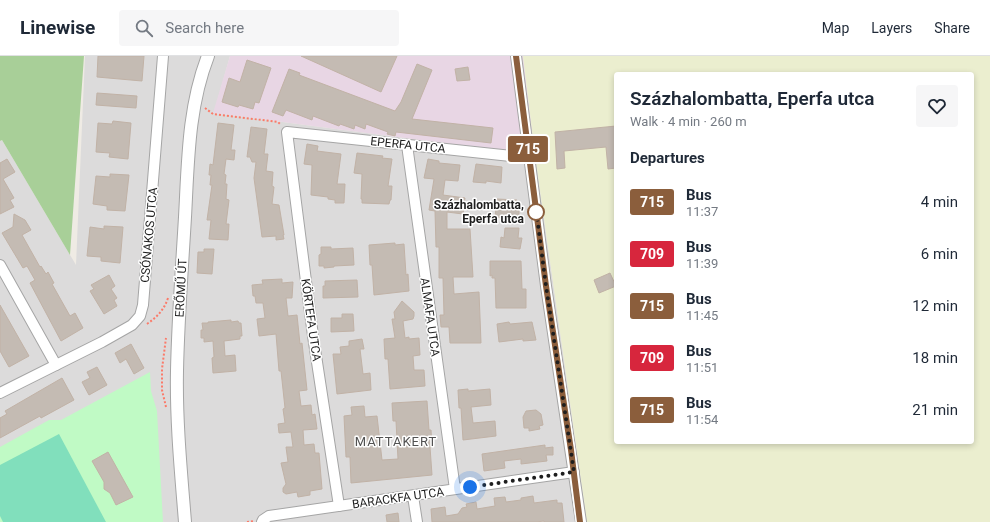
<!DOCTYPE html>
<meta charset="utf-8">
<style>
body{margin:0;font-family:Roboto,sans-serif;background:#f6f6f7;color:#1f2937;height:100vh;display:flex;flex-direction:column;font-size:15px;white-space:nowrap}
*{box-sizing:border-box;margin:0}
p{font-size:13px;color:#747a83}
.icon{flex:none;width:22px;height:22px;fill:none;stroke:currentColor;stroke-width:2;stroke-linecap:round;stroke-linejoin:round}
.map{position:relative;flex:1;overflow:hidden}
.panel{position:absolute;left:614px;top:16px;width:360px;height:372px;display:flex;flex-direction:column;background:#fff;border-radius:4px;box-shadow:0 2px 6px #0003}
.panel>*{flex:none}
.badge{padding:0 8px;border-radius:3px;font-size:14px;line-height:26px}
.you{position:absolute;width:20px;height:20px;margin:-10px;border:3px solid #fff;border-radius:50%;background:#1a73e8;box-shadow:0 0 0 6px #1a73e833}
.map>.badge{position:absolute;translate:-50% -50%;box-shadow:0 0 0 2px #fff}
h2{padding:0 16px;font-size:15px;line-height:36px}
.round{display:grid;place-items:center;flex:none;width:42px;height:42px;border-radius:4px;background:#f6f6f7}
.summary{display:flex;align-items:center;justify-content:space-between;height:68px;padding:0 16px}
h1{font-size:19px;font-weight:600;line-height:30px}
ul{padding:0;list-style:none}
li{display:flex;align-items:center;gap:12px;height:52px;padding:0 16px}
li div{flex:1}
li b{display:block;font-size:15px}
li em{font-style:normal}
li .badge{min-width:44px;font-weight:700;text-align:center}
header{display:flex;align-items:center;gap:24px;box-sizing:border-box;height:56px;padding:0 20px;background:#fff;border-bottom:1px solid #e0e1e3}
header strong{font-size:19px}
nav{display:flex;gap:22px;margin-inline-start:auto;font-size:14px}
.search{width:280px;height:36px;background:#f6f6f7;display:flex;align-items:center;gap:10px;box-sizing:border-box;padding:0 14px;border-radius:4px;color:#747a83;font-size:15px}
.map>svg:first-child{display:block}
.residential{fill:#dcdbdb}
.industrial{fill:#e8d6e4}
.farmland{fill:#ebeecf;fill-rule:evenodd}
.forest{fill:#a8cf98}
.park{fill:#c0fac5}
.pitch{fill:#81dfbc}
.building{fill:#c4bbb3;stroke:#c1b2a6}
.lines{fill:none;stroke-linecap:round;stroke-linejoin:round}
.minor-casing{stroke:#a5a5a5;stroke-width:12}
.tertiary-casing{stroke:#a5a5a5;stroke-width:14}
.path{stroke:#fb7a69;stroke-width:2;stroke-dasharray:2 2;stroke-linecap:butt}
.minor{stroke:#fff;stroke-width:10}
.tertiary{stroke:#fff;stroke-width:12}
.line-casing{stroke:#fff;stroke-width:9}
.line{stroke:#8b5e3c;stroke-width:6}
.walk{stroke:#1e1e1e;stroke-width:4;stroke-dasharray:0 7.2}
.stop-dot{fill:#fff;stroke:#8b5e3c;stroke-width:2}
.labels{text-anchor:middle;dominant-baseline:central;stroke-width:3;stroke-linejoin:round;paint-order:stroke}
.street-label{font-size:12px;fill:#1e1e1e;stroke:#fff}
.stop-label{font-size:12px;font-weight:bold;fill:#1e1e1e;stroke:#fff;text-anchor:end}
.neighbourhood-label{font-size:13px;letter-spacing:1px;fill:#515151;stroke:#fff}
</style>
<header>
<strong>Linewise</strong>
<div class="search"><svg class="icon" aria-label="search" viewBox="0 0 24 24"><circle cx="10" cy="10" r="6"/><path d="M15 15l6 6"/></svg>Search here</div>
<nav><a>Map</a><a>Layers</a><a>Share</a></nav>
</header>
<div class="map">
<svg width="990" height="466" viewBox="0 0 990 466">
<rect width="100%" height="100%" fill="#efebe4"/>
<!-- residential -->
<polygon class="residential" points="85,0 230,0 214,57 535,99 587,466 0,466 0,85 2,84 76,209"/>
<!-- industrial -->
<polygon class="industrial" points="230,0 523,0 535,99 213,57"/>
<!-- farmland -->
<path class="farmland" d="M523 0H990V466H587L535 99ZM616 18H972V386H616Z"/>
<!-- forest -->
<polygon class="forest" points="0,0 84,0 70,199 2,84 0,85"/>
<!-- park -->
<polygon class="park" points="150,316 151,335 157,355 163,466 0,466 0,391 49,364 61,364"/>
<!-- pitch -->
<polygon class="pitch" points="59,378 106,466 3,466 0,460 0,409"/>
<!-- building -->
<g class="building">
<polygon points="98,0 144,0 142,25 97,21"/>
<polygon points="301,0 397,0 381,36"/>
<polygon points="247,4 271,12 259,47 255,46 253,53 239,49 238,51 222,46 229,22 240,26"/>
<polygon points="417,8 432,14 412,63 493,72 491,87 396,76 395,80 387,78 388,76 366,68 365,73 355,69 354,73 340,68 339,70 313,60 312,64 286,54 283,60 272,56 289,13 300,17 299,19 395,55 401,46"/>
<polygon points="468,11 470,24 457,25 455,13"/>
<polygon points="97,37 137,40 136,52 96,49"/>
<polygon points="113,65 131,67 128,103 109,101 110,97 96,96 98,67 112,68"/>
<polygon points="218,67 234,69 231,94 235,94 234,104 226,103 224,118 226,119 225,128 227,128 226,143 229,144 226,168 229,168 228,184 209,183 211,164 207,164 212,129 210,129 211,119 209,119 210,108 213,109"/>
<polygon points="616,70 616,112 608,113 606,91 564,95 565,112 557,113 555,76"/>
<polygon points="251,71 267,73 264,98 268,98 266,115 273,116 272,130 274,131 272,148 279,149 284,179 283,179 284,183 276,184 276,180 262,181 254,122 256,106 252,106 250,101 247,101"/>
<polygon points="307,88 318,90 317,95 341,98 337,128 345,128 344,147 335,147 335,144 328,143 328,141 311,139 312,109 304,108"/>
<polygon points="357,97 383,100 382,102 392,103 388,130 392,130 391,144 390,144 389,148 362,147 362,143 361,143 362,118 354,117"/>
<polygon points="7,103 15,116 3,123 14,142 10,144 14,151 0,158 0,107"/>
<polygon points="428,103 439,105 439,107 460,109 458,125 445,124 443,139 465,142 463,158 447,156 447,173 470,173 473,221 453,221 454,238 479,236 481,287 450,287 449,271 441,271 440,259 444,259 443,222 439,222 439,191 436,191 435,155 429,154 434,123 424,122"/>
<polygon points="476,108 502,111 501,127 486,125 486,127 473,126"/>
<polygon points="110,118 129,119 125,155 107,154 107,150 93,148 96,120 110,121"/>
<polygon points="497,143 517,144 516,154 519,154 519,164 495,161"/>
<polygon points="14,158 25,164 31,174 22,179 40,211 41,210 46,218 48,216 54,227 52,228 70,260 75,257 83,272 61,285 30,227 35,224 27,210 23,212 2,177 13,171"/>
<polygon points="104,170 123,171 120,207 101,205 101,201 87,200 90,171 104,173"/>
<polygon points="505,172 519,172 518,182 522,182 520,193 500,191 501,181 504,182"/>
<polygon points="395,187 395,189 404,188 406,219 408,218 409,235 374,239 372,209 370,209 369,189"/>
<polygon points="321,191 331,191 331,193 353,192 354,209 334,210 334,211 324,212 324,210 319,210 319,199 321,198"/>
<polygon points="204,193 214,193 212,218 197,217 198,196 204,196"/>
<polygon points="490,205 521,205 522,233 526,233 526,252 496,252 495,222 492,222 492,219 490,220"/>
<polygon points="610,217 616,230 599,237 594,224"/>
<polygon points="109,219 115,230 111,233 117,242 114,244 117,250 104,258 90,235 94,233 91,229"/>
<polygon points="282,223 282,227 293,226 292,242 286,242 288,260 297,259 300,288 302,287 307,334 299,335 301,350 311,349 312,359 315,358 317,373 303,374 304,389 314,388 315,397 319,397 322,433 310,435 310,439 298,441 297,436 286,438 283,436 283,432 286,428 281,407 288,406 286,391 293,391 291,376 279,377 278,368 285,367 283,353 285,352 281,315 279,315 276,278 259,280 257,263 265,262 263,247 256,247 255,240 253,240 252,229 263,228 262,224"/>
<polygon points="357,224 358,241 323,242 323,230 325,230 325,225"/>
<polygon points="402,245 414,256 414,260 413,263 403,265 405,282 409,281 409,283 419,282 420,299 413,300 414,314 424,314 425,330 390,333 388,303 385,303 384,283 395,282 392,263 395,263 394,256"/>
<polygon points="0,249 29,300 9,311 0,295"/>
<polygon points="342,258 353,258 354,275 331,276 331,262 342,262"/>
<polygon points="231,264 231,266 238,265 239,267 241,267 242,280 240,280 240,283 224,285 225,300 235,299 236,315 213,317 212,302 214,301 213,285 204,286 204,282 201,282 201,274 203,274 202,267 208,267 208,266"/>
<polygon points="509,266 510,268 532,266 536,284 523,285 523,283 499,286 497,268"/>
<polygon points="362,283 364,293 360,293 363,318 370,317 371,334 337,338 333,298 341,298 340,291 349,290 349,285"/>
<polygon points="131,288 144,312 134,318 126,303 120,307 115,297"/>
<polygon points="97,311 107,329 89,339 82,326 90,322 87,316"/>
<polygon points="62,322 74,344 41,362 40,360 0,382 0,362 7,358 5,355"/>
<polygon points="468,333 468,335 490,333 491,349 471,351 473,367 495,365 496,380 463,384 461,352 459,352 458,334"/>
<polygon points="427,345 429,374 431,374 432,391 430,391 432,419 351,427 350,401 346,401 344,360 352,359 351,351 364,350 365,361 377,360 382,404 398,403 396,365 393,365 392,347"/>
<polygon points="536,354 541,358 543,369 539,370 540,373 529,375 529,372 524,372 523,361 526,355"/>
<polygon points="545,389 545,392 553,391 553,399 546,399 547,405 521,408 521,403 504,405 505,412 484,415 482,398"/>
<polygon points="108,396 133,441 116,449 110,437 104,433 104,426 92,405"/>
<polygon points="533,440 534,447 557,444 557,447 562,447 564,466 544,466 544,465 536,466 432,466 431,453 445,451 446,460 458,458 462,452 467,451 466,448 476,446 477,453 495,450 494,442 505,441 506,446 521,444 521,442"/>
<polygon points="398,457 399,466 387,466 386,459"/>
</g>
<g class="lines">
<!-- minor casing -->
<g class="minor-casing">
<g id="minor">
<polyline points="516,0 546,230 581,466"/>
<polyline points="407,89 455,433"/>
<polyline points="0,209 56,309"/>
<polyline points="0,337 102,286 132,269 140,260 143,249 163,0"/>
<polyline points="413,440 417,466"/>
<polyline points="339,450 313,280 287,76 530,102"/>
<polyline points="262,466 263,464 269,460 574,416"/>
</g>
</g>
<!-- tertiary casing -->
<g class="tertiary-casing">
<path id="tertiary" d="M185 466C181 416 176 365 177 315 178 264 182 212 185 161 188 107 188 51 208 0"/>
</g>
<!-- path -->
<g class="path">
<polyline points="205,52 213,58 278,66 281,69"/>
<path d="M147 268C157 261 164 254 168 242"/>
<polyline points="166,351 162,334 162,313 166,282"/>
<polyline points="247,466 254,465"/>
</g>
<!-- minor -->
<use href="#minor" class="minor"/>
<!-- tertiary -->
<use href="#tertiary" class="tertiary"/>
</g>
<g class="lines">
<!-- line casing -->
<g class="line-casing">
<polyline id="line" points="516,0 546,230 571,394 580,466"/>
</g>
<!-- line -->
<use href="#line" class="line"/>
<!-- walk -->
<polyline class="walk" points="470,431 574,416 546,230 536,153 536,156"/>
</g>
<!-- markers -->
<circle class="stop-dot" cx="536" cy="156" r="8"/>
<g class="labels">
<!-- street labels -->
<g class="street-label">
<text transform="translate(408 89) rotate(6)">EPERFA UTCA</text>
<text transform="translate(149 179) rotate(-85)">CSÓNAKOS UTCA</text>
<text transform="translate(181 232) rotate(-87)">ERŐMŰ ÚT</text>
<text transform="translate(430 261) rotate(82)">ALMAFA UTCA</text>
<text transform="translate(311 264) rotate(82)">KÖRTEFA UTCA</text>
<text transform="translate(398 442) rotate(-8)">BARACKFA UTCA</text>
</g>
<!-- stop labels -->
<g class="stop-label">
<text x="524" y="149">Százhalombatta,<tspan x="524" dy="14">Eperfa utca</tspan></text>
</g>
<!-- neighbourhood labels -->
<g class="neighbourhood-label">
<text x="396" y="385">MATTAKERT</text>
</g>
</g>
</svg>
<div class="you" style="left:470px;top:431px"></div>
<b class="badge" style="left:528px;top:93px;background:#8b5e3c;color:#fff">715</b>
<section class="panel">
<div class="summary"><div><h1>Százhalombatta, Eperfa utca</h1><p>Walk · 4 min · 260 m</p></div><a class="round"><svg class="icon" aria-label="heart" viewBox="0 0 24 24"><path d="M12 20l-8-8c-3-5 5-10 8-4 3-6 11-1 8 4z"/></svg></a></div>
<h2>Departures</h2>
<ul>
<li><span class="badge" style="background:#8b5e3c;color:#fff">715</span><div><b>Bus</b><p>11:37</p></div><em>4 min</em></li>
<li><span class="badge" style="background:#d7263d;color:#fff">709</span><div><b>Bus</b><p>11:39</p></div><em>6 min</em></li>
<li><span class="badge" style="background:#8b5e3c;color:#fff">715</span><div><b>Bus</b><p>11:45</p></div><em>12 min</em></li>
<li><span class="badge" style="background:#d7263d;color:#fff">709</span><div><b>Bus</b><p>11:51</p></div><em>18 min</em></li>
<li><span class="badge" style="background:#8b5e3c;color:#fff">715</span><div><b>Bus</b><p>11:54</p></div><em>21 min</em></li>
</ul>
</section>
</div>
